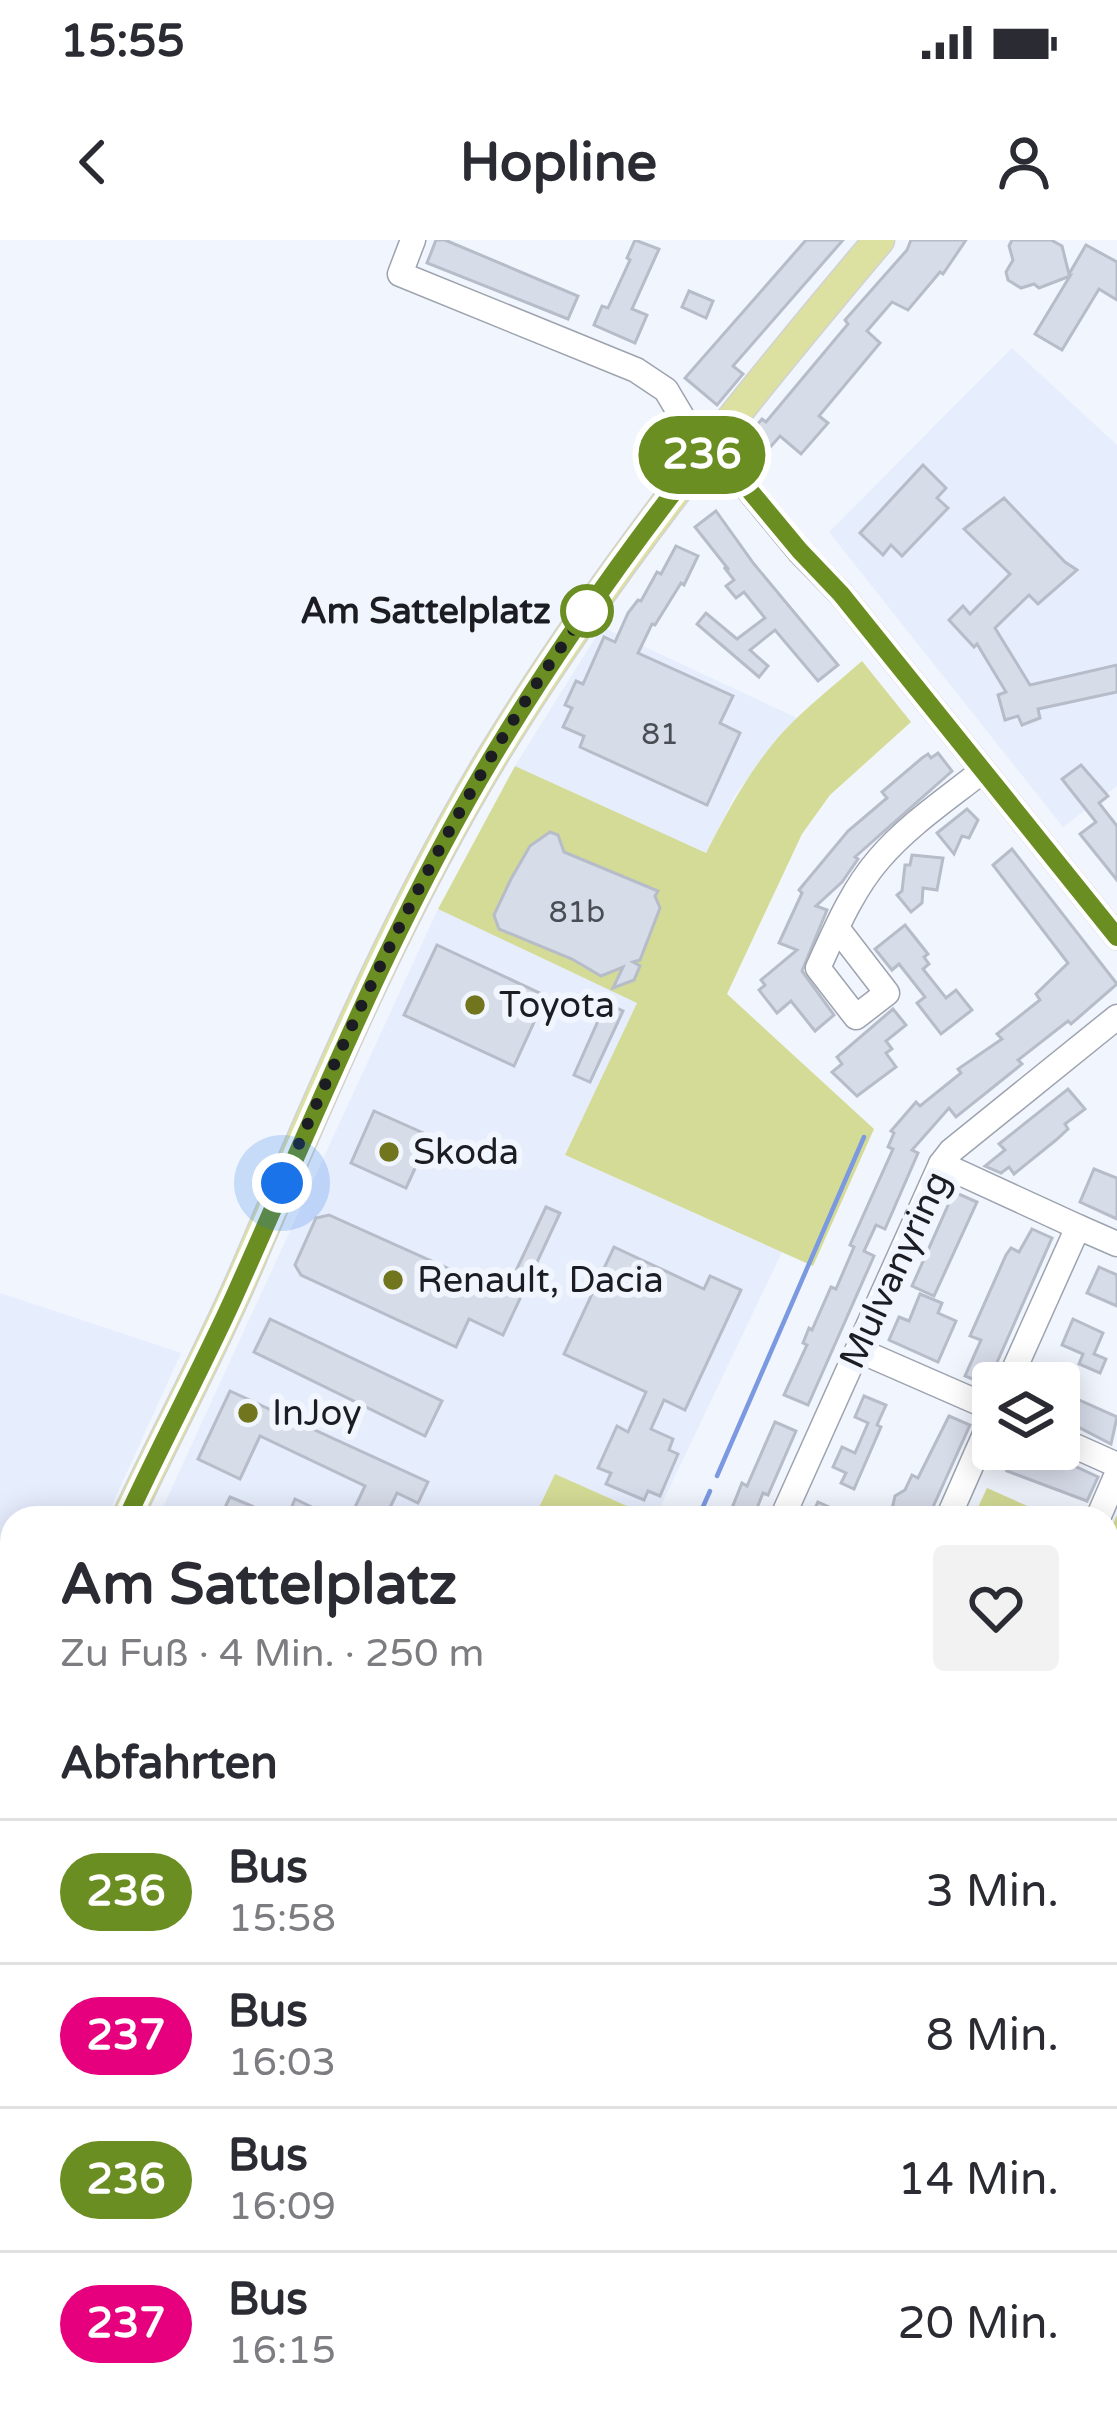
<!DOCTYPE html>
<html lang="de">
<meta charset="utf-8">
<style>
body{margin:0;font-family:"Varela Round",sans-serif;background:#f2f2f3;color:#2b2b33;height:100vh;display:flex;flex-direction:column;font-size:45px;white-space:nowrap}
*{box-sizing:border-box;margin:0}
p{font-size:39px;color:#7c7c81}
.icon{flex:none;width:66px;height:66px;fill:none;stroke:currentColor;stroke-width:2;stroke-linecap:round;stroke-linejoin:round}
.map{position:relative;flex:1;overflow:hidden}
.drawer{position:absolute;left:0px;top:1266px;width:1119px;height:912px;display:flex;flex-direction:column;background:#fff;border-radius:36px 36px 0 0;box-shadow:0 6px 30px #0003}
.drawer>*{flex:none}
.badge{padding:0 24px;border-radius:39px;font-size:42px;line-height:78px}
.fabs{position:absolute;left:972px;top:1122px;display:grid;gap:24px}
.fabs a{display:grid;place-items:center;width:108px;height:108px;border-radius:12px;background:#fff;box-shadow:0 6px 30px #0003;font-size:60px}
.you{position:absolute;width:60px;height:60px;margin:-30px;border:9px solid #fff;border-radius:50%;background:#1a73e8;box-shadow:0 0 0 18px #1a73e833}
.map>.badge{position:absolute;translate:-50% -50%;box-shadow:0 0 0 6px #fff}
h2{padding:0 60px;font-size:45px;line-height:108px}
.round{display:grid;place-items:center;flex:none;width:126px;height:126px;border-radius:12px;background:#f2f2f3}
.summary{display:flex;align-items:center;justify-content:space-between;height:204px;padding:0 60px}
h1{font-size:57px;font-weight:700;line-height:90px}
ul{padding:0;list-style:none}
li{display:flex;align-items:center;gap:36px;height:144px;padding:0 60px;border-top:3px solid #e1e1e2}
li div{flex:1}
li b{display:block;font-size:45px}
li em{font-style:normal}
li .badge{min-width:132px;font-weight:700;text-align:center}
.status{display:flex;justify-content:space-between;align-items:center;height:84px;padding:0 60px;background:#fff;direction:ltr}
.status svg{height:33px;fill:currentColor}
header{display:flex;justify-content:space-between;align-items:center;height:156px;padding:0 60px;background:#fff;font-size:54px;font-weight:700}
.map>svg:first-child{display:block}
.built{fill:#e6edfd}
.green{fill:#d4db96}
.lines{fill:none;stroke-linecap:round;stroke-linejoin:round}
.stream{stroke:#7b99e1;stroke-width:4.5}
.building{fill:#d7dce9;stroke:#b7bcc9;stroke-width:3}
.minor-casing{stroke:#9da3af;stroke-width:27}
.major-casing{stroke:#d1d2d3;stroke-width:33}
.minor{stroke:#fff;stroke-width:24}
.major{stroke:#dce0a1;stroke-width:30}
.line-casing{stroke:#fff;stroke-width:27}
.line{stroke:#6b8e23;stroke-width:18}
.walk{stroke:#1b1d22;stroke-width:12;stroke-dasharray:0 21.6}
.stop-dot{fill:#fff;stroke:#6b8e23;stroke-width:6}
.poi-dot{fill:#71761e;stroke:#f1f5fd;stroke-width:4.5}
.labels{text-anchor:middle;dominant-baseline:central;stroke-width:12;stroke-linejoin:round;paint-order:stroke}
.number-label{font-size:30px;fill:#4a4d54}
.stop-label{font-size:36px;font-weight:bold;fill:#1b1d22;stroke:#f1f5fd;text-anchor:end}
.poi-label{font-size:36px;fill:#1b1d22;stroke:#f1f5fd;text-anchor:start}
.street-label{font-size:36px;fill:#1b1d22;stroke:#f1f5fd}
</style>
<div class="status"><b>15:55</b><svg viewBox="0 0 49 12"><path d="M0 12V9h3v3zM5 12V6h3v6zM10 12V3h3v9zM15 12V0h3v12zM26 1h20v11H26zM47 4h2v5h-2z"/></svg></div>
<header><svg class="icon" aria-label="back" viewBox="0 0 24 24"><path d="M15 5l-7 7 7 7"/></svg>Hopline<svg class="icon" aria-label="person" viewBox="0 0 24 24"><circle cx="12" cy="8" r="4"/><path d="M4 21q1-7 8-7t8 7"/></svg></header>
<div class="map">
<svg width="1117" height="2178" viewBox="0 0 1117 2178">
<rect width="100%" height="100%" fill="#f1f5fd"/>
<!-- built -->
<g class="built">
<polygon points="1012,108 1117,205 1117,546 1063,587 829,292"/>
<polygon points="602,387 797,478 735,555 706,614 515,526"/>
<polygon points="438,669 638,763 565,915 782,1012 655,1278 555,1235 534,1278 158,1278"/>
<polygon points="0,1053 181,1113 106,1278 12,1278 12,1488 0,1515"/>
<polygon points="12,1607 12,1712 0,1706 0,1636"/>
<polygon points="12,1897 12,2166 219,2166 232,2178 0,2178 0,1932"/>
<polygon points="299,2166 398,2166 399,2178 295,2178"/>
</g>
<!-- green -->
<g class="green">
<path d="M862 421 911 482 830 555 802 594 727 754 874 889 813 1026 565 915 637 763 438 669 515 526 706 613C728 570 750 529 783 492 807 466 836 444 862 421Z"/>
<polygon points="555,1234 654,1278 534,1278"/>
<polygon points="987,1248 1041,1272 1039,1278 973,1278"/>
<polygon points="1117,1275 1117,1374 1107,1396 1107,1298"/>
<polygon points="1107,1794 1117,1798 1117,2178 785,2178 791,2166 1107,2166"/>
<polygon points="402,2166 522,2166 550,2178 403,2178"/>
<polygon points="566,2166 696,2166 690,2178 593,2178"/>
</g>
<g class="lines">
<!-- stream -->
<g class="stream">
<polyline points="717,1236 864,897"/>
<polyline points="698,1278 710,1251"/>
<polyline points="1108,1417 1117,1397"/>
<polyline points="1107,1779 1117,1756"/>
<polyline points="1107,1813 1117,1817"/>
<polyline points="756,2178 761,2166"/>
</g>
</g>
<!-- building -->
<g class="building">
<polygon points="436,0 445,0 578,56 568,79 427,23"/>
<polygon points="635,0 659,9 632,69 647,75 635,103 594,85 602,66 608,68 630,20 627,18"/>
<polygon points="806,0 843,0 733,126 743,134 717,165 685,138"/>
<polygon points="911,0 966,0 943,34 940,32 908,70 892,62 867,91 880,103 819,176 828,183 801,214 780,196 764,214 750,193 762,179 766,182 812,127 848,84 845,80 907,10"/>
<polygon points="1012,0 1051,0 1062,6 1069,34 1086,5 1117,22 1117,60 1099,49 1062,110 1035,94 1070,36 1039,48 1034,44 1021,48 1008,40 1006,32 1013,20 1009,6"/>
<polygon points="689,51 713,61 706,78 682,67"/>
<polygon points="923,225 946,248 937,258 948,268 902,316 891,305 883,315 860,293"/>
<polygon points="1004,258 1065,322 1077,330 1038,364 1029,355 995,388 1030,445 1117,425 1117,452 1038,469 1040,478 1022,485 1018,476 1005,480 998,455 1006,452 977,404 974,407 949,380 963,366 970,374 1010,334 964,289"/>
<polygon points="716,271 754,324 838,425 818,441 775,390 750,410 768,426 759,437 697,384 706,373 737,399 765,378 744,352 736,358 726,346 734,340 724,327 729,330 695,287"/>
<polygon points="676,306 698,316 684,345 681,343 655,385 652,384 638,413 733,456 720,483 740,493 707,565 580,507 584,496 563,487 572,468 565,465 576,441 583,444 604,397 615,402 628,373 638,360 641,361 657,332 661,334"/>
<polygon points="938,513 952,531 855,617 858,619 842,642 816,666 827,670 802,731 834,775 815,791 791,761 777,773 759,750 765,745 761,740 797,710 779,703 802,653 799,650 848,591 887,558 882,552 922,518 928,514 931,518"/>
<polygon points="1081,525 1108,556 1099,563 1117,586 1117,640 1080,594 1096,582 1062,539"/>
<polygon points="967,569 978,580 969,598 962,596 954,614 937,593"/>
<polygon points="550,592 558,595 564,612 658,651 655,656 660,668 640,720 633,722 640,726 634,740 613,748 623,727 601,736 572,719 499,689 494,675 511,639 530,606"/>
<polygon points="1012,609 1117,744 1071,784 1068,781 1018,820 1022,824 956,877 949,868 912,910 918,913 885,989 876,985 864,1011 874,1016 808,1165 784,1155 807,1105 803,1103 809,1088 812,1090 831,1047 836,1049 854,1007 850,1005 893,909 888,907 894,893 891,891 916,862 920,866 961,833 958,829 1002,799 997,794 1040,760 1036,754 1068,723 993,625"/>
<polygon points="912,615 943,618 937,650 923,648 922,663 911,672 897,655 902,651 905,625 910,625"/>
<polygon points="905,685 928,714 924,717 929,724 923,729 946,758 956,750 972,770 941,794 917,763 925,757 899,724 892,730 875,709"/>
<polygon points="437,705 546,756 514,826 404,775"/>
<polygon points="606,763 623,771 590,842 574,835"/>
<polygon points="893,769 906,785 886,801 892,809 886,813 896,827 857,856 832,832 842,824 837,817"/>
<polygon points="1068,849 1085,869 1065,884 1068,889 1056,900 1014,934 1009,927 1001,933 985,926 1005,910 999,904"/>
<polygon points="374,871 430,896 406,948 351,923"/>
<polygon points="1094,929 1117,938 1117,979 1080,962"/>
<polygon points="954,952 977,962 934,1056 912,1046"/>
<polygon points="546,967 560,973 503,1095 469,1079 456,1107 301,1035 295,1025 316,978 329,975 505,1054"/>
<polygon points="1032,989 1052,998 987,1145 965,1136 981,1100 970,1096 1006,1015 1011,1008 1019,1012"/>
<polygon points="614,1007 704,1049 710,1036 741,1050 685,1170 664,1160 651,1189 673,1199 669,1210 678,1214 660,1256 648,1251 644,1260 606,1244 611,1233 598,1228 617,1186 628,1192 646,1152 564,1114"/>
<polygon points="1099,1027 1117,1035 1117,1066 1087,1053"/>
<polygon points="920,1054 942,1063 938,1073 956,1081 938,1122 889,1100 899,1077 909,1081"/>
<polygon points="270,1079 442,1161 425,1196 254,1112"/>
<polygon points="1073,1079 1103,1093 1094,1114 1106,1119 1100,1133 1079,1124 1083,1114 1062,1105"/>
<polygon points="230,1151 428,1242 418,1263 397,1253 385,1278 350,1278 365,1246 260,1196 240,1239 198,1219"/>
<polygon points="1059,1151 1117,1177 1111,1204 1059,1177"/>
<polygon points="864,1156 886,1165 877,1185 881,1187 854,1249 841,1243 846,1233 833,1227 842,1207 855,1213 868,1183 855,1177"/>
<polygon points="949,1176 970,1185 928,1278 890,1278 895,1256 905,1250 912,1235 918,1238"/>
<polygon points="775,1182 796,1191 768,1255 763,1253 753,1278 728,1278 742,1243 747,1246"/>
<polygon points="996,1209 1038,1209 1098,1237 1087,1261 1007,1231 1009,1228 991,1220"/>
<polygon points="230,1257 252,1266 246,1278 220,1278"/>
<polygon points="295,1259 335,1278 287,1278"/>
<polygon points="818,1262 854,1278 810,1278"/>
</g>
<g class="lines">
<!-- minor casing -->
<g class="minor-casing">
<g id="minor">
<polyline points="413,0 400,34 636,130 666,150 685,182"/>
<polyline points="711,204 799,311 841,354 1117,697"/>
<path d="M837 688 887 753 856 777 818 728C835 691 852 650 879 619 908 585 947 559 981 532"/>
<polyline points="941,924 1078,987 1008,1143"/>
<polyline points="1078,987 1117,1004"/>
<polyline points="858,1110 993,1169"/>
<polyline points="1059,1199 1117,1225"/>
<polyline points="782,1278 941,924 951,911 1117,777"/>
<polyline points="948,1278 993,1176"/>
<polyline points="1098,1278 1117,1234"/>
<polyline points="1107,1440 1117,1444"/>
<polyline points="1107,1576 1117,1553"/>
<polyline points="1107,1667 1117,1671"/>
<polyline points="0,1985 12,1989"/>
</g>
</g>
<!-- major casing -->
<g class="major-casing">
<g id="major">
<path d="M127 1278C165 1196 209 1115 245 1032 322 852 399 667 502 501 613 322 744 160 879 0"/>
<polyline points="0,1560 12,1533"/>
</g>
</g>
<!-- minor -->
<use href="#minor" class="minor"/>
<!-- major -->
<use href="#major" class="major"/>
</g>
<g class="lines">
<!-- line casing -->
<g class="line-casing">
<path id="line" d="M127 1278C161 1204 200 1132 234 1057 318 870 394 677 502 501 565 398 636 299 711 204L800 311 841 354 1117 697"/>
</g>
<!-- line -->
<use href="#line" class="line"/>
<!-- walk -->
<path class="walk" d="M282 943C364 752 466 534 587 371"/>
</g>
<!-- markers -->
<circle class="stop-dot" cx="587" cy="371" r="24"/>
<g class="poi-dot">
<circle cx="475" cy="765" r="12"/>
<circle cx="389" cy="912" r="12"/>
<circle cx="393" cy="1040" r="12"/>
<circle cx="248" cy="1173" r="12"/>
</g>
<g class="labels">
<!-- number labels -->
<g class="number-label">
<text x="660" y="494">81</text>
<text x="577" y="672">81b</text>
</g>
<!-- stop labels -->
<g class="stop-label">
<text x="551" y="371">Am Sattelplatz</text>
</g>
<!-- poi labels -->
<g class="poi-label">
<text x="499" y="765">Toyota</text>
<text x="413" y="912">Skoda</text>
<text x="417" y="1040">Renault, Dacia</text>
<text x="272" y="1173">InJoy</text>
</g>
<!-- street labels -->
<g class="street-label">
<text transform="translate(895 1030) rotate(-65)">Mulvanyring</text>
</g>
</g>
</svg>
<div class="fabs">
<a><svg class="icon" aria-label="layers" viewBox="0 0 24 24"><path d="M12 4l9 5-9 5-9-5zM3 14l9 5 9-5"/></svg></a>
</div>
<div class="you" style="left:282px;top:943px"></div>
<b class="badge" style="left:702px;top:215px;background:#6b8e23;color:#fff">236</b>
<section class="drawer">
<div class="summary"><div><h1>Am Sattelplatz</h1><p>Zu Fuß · 4 Min. · 250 m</p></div><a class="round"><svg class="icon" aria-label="heart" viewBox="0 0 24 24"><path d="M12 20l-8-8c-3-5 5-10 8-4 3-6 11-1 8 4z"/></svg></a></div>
<h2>Abfahrten</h2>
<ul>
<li><span class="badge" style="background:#6b8e23;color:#fff">236</span><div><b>Bus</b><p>15:58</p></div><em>3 Min.</em></li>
<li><span class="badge" style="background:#e6007e;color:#fff">237</span><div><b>Bus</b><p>16:03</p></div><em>8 Min.</em></li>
<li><span class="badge" style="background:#6b8e23;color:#fff">236</span><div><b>Bus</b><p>16:09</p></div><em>14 Min.</em></li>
<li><span class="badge" style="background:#e6007e;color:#fff">237</span><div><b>Bus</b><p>16:15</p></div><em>20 Min.</em></li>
</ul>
</section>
</div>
